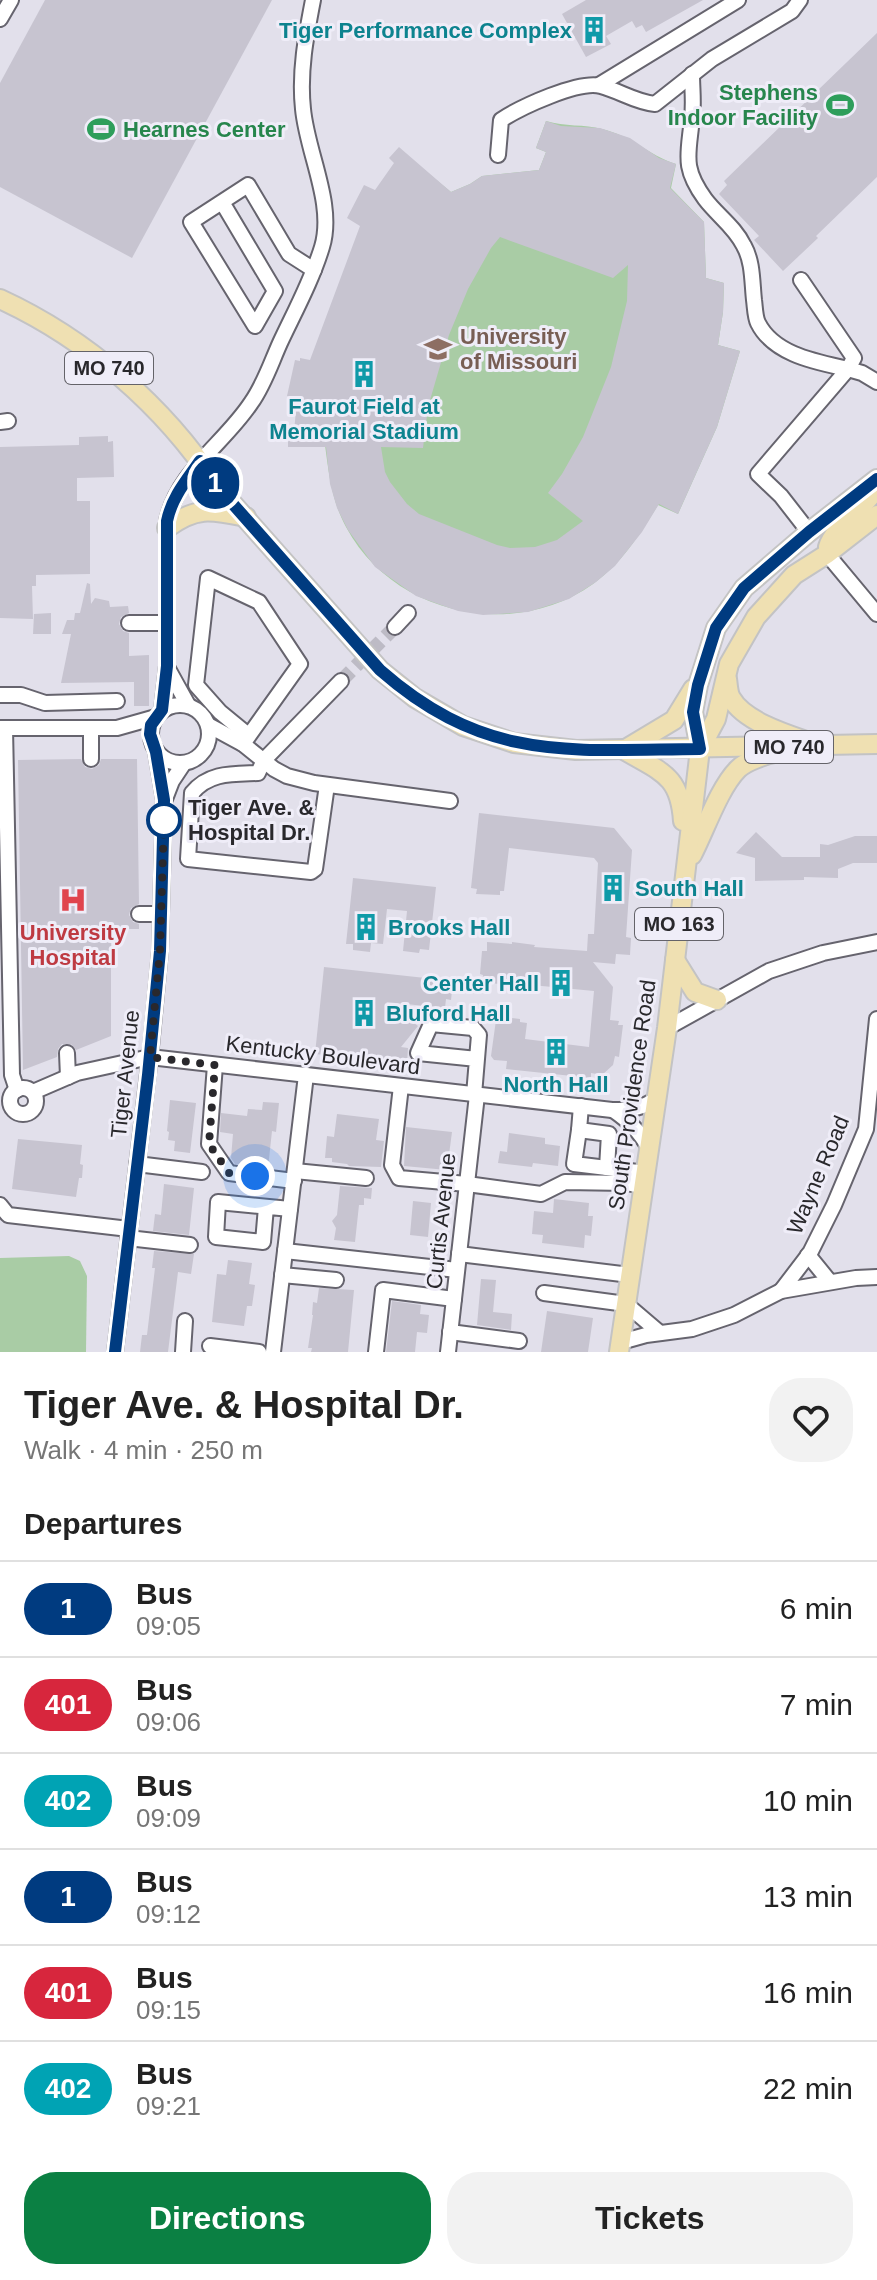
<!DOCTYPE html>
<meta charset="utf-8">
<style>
body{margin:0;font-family:Arial,sans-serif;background:#f2f2f2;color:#222;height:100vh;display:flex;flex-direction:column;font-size:30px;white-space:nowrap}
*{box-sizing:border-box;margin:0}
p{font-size:26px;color:#767676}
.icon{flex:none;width:44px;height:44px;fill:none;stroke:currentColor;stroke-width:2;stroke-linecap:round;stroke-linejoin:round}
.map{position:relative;height:1352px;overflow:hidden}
.details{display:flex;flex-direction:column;background:#fff;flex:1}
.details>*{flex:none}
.badge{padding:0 16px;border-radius:26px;font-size:28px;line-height:52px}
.you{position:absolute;width:40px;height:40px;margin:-20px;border:6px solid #fff;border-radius:50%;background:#1a73e8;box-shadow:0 0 0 12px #1a73e833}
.map>.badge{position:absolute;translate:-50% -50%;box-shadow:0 0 0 4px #fff}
h2{padding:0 24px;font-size:30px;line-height:72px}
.round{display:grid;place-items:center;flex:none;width:84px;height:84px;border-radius:32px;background:#f2f2f2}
.overview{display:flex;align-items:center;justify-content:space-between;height:136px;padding:0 24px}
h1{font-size:38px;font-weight:700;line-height:60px}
.button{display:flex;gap:16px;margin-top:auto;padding:16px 24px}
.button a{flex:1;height:92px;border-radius:32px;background:#0b8043;color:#fff;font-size:32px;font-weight:700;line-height:92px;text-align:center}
.button a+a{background:#f2f2f2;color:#222}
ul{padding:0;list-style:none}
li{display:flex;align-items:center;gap:24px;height:96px;padding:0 24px;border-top:2px solid #e0e0e0}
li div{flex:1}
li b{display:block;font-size:30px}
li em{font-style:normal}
li .badge{min-width:88px;font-weight:700;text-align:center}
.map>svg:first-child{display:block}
.green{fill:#a9cca5}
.building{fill:#c7c4d0;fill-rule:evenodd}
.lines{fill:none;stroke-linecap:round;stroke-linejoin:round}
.minor-tunnel{stroke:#bdbbc5;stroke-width:14;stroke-dasharray:14 7;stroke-linecap:butt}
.minor-casing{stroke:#66646e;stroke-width:18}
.major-casing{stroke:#c3c3c4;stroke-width:22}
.minor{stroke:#fff;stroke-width:14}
.major{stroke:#efe0b2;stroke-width:18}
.line-casing{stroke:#fff;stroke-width:18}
.line{stroke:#003b80;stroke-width:12}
.walk{stroke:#29282c;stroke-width:8;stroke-dasharray:0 14.4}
.stop-dot{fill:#fff;stroke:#003b80;stroke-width:4}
.labels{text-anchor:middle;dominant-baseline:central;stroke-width:6;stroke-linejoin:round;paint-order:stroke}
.shield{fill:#efedf8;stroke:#646369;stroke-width:2}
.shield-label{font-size:20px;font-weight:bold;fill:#29282c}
.culture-label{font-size:22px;font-weight:bold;fill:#0d838f;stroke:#efedf8;text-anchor:start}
.leisure-label{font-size:22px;font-weight:bold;fill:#27864d;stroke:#efedf8;text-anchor:end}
.education-label{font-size:22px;font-weight:bold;fill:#785e54;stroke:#efedf8;text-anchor:start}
.stop-label{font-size:22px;font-weight:bold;fill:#29282c;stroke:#efedf8;text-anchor:start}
.health-label{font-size:22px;font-weight:bold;fill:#be3a42;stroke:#efedf8}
.street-label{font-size:22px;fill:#29282c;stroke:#efedf8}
</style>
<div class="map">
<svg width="877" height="1352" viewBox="0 0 877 1352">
<rect width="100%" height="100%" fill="#e2e0eb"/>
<!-- green -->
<g class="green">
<path d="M546 121C565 127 584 124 602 129 632 136 648 155 676 164L671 188 704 222 706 278 724 283 723 312 718 345 740 351 717 427 678 514 658 505C640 534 622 563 593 584 513 641 393 615 346 527 332 501 329 475 325 445L429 174 451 192 470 184 482 176 539 170 546 152 536 148Z"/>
<polygon points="69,1256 80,1261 87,1276 86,1352 0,1352 0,1258"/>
</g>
<!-- building -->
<g class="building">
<polygon points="45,0 272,0 132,258 0,187 0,83"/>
<polygon points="586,0 703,0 646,32 642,25 636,28 632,21 606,36 611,44 586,57 562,14"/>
<polygon points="877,33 877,177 816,236 818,238 783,271 754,240 759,236 719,194 727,185 724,181"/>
<path d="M546 121 561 126 600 128 630 138 659 158 676 164 670 188 704 222 706 278 724 283 723 312 718 345 740 351 717 427 678 514 659 504 642 532 615 566 596 582 569 599 528 612 483 615 458 611 416 596 375 567 348 530 337 508 330 484 326 447H288V432H294L297 399 287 396 295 360 300 361V358L310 360 360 226 347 218 364 185 375 190 394 163 389 158 399 147 451 192 470 184 482 176 539 170 546 152 536 148ZM500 237 613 278 628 265 627 301 611 367 583 437 562 474 548 493 583 521 557 540 535 547 510 548 497 545 419 514 407 504 390 482 385 472 381 447 423 448 428 407 449 335 468 289 491 248Z"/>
<polygon points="108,436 108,442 113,441 114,477 77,478 77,501 90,501 90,574 36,575 36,586 32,586 33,619 0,618 0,447 79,445 79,437"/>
<polygon points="87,583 90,584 91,604 95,598 109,601 110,607 128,606 129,613 121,617 119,624 123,631 129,633 129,656 149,655 149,706 134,706 134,682 61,683 71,634 62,634 67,620 74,620 75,613 80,613"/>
<polygon points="51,613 51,634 33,634 34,614"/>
<polygon points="81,759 85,767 92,769 99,765 101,759 137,759 139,904 131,908 129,915 133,922 139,924 139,929 111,929 111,1036 76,1050 71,1044 62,1044 58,1049 57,1057 23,1070 18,760"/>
<polygon points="479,813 614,828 632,850 626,937 631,938 630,955 616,954 615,964 593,962 613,987 610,1020 619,1021 618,1025 623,1025 619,1057 615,1056 613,1065 602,1075 591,1073 591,1078 506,1069 507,1061 494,1060 491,1056 496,1020 502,1021 503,1017 520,1019 520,1022 527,1023 525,1039 589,1047 594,991 499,982 499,984 483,982 483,975 480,974 482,951 487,951 487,942 512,944 512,942 535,945 534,947 587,951 588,934 594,934 598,863 594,858 509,848 504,891 500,891 500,895 476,894 477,889 471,888"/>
<polygon points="756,832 782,857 820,857 820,844 828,845 855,836 877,836 877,863 853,863 838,869 838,878 804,877 804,880 755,881 755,858 736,853"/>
<polygon points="353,878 436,887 429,950 420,949 419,953 403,951 407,911 387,909 383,944 371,943 370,952 353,950 353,944 346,944"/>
<polygon points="324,967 453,981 451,1000 446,999 445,1008 386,1002 418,1026 401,1047 408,1048 407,1064 315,1054"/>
<polygon points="170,1100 196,1103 190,1153 174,1151 175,1141 168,1140 169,1132 167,1131"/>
<polygon points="263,1102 279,1103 276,1132 272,1131 268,1168 235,1164 231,1158 233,1134 220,1132 221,1113 247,1116 248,1109 262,1110"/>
<polygon points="337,1114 379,1119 376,1140 384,1141 381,1167 349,1166 347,1164 332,1162 332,1158 325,1158 327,1136 334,1137"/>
<polygon points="406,1127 452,1132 447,1170 404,1166"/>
<polygon points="509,1133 545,1138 545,1144 560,1146 558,1166 533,1163 532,1167 498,1163 500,1151 507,1152"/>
<polygon points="18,1139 82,1145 80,1164 83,1165 82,1178 79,1178 76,1197 12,1189"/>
<polygon points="164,1184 194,1188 189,1235 153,1231 155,1214 161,1215"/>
<polygon points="340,1186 372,1188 371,1199 364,1198 364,1205 359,1205 355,1242 334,1240 336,1228 332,1221 337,1215"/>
<polygon points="554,1199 589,1203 588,1216 593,1216 591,1236 585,1235 584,1248 542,1243 543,1235 532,1234 534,1211 553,1213"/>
<polygon points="413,1201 431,1203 428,1237 410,1235"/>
<polygon points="154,1251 194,1254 191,1274 178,1272 168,1352 140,1352 142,1335 147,1335 155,1268 152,1268"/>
<polygon points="228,1260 252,1263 249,1284 255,1285 252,1306 247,1306 244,1326 212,1322 217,1274 226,1275"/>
<polygon points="481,1279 496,1280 493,1312 512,1314 511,1330 477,1325"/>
<polygon points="319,1288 354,1290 348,1352 311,1352 312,1348 308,1348 313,1315 312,1315 313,1302 317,1303"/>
<polygon points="392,1301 421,1305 420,1314 429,1315 427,1333 417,1332 415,1352 386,1352"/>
<polygon points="547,1311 593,1318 588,1352 541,1352"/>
</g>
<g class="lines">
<!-- minor-tunnel -->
<polyline class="minor-tunnel" points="341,681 395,627"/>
<!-- minor casing -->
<g class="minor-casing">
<g id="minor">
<polyline points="0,19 11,0"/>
<path d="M692 74C692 89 694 103 692 117 689 154 681 166 705 199 717 215 735 227 744 246 753 262 752 282 754 300 755 307 755 317 758 323 774 355 817 362 848 369L758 474 781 496 809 532"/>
<polyline points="599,85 738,0"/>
<path d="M498 155 501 120C521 107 579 80 601 86 620 91 635 102 655 104L712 59 792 11 800 0"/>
<polyline points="222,202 275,291 255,326 191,222 248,185 289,254 314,270"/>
<polyline points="801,280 854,358 848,369 862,373 877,382"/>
<polyline points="0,422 8,421"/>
<polyline points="827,554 877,614"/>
<polyline points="129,623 166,623"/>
<polyline points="395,627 408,613"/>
<polyline points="167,667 188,705"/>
<polyline points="0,695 21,695 45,703 117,701"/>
<circle cx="180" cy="734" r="29"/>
<path d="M162 710 167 666V521C178 471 224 444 251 403 264 385 271 363 280 343 295 311 312 280 322 247 335 204 307 153 303 109 299 72 306 36 313 0"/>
<polyline points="208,725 243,744 274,769 287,776 314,783 450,801"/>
<polyline points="0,728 117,728 156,717"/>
<polyline points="5,728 12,1075 17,1090"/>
<polyline points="91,728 91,759"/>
<polyline points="243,744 300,664 259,602 208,578 196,685 220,712 248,735"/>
<path d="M327 785 315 869 311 872 188 859 192 793C209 772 233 774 258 773L264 760 341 681"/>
<polyline points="165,799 172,781 184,763"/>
<polyline points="139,914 161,914"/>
<polyline points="667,1028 769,971 823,953 877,942"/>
<polyline points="67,1053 68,1077"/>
<polyline points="215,1065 209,1144 229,1173 294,1181"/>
<polyline points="401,1086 392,1165 399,1178 467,1184 541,1194 565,1182 626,1183 643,1186"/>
<circle cx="23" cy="1101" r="13"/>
<path d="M33 1092 77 1073 150 1057 612 1110C630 1110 641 1109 656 1099"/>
<polyline points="474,1095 479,1035 473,1028 431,1024 418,1053 477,1059"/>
<polyline points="581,1106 579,1130 609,1134 607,1168 645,1173"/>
<path d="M613 1110C629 1121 639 1131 649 1148"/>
<polyline points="579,1130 574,1164 607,1168"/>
<polyline points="137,1164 202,1172"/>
<polyline points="295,1171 366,1178"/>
<polyline points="0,1205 8,1215 129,1229"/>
<polyline points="266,1207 263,1242 216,1237 218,1202 290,1209"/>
<polyline points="128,1238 190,1245"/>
<polyline points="285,1251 457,1270"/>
<polyline points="459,1254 630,1275"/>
<polyline points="808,1255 830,1282"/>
<polyline points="282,1275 336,1280"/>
<polyline points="781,1291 810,1253 834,1205 866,1129 877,1019"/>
<polyline points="544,1293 626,1304 660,1333"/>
<polyline points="450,1332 519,1341"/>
<polyline points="621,1342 646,1335 692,1329 734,1315 781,1291 856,1278 877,1277"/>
<polyline points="210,1346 259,1352"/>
<polyline points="115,1352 150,1057 160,951 164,800 156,752"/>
<polyline points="183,1352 185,1321"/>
<polyline points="273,1352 306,1075"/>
<polyline points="376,1352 383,1290 454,1299"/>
<polyline points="448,1352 477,1095"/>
</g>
</g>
<!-- major casing -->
<g class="major-casing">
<g id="major">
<path d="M0 299C87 339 164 406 216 485L380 670 415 698 463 726 514 743 576 750 877 744"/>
<path d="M167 528C196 506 212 510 246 517"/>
<path d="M828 547C834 527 864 508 877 488"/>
<path d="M727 679C728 685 728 693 731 698 744 721 785 734 809 742"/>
<polyline points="700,749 716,719 729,664 756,617 794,575 827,554 877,515"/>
<path d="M683 821C680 775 661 772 624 750L674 720 693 689"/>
<path d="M692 855C705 830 719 788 738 769 746 761 767 754 779 752"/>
<polyline points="675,960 695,992 717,1000"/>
<polyline points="619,1352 667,1028 700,749 693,712 698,685 716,628 744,588 809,532 877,479"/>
</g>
</g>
<!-- minor -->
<use href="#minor" class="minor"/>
<!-- major -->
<use href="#major" class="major"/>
</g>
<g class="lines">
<!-- line casing -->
<g class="line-casing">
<path id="line" d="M115 1352 148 1075 160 951 164 800 156 752 150 734 151 725 162 710 167 666V521C172 497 186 481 200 461L216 485 380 670C486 763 570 750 700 749L693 712 698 685 716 628 744 588 809 532 877 479"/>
</g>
<!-- line -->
<use href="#line" class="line"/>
<!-- walk -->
<polyline class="walk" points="164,820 160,951 150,1057 215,1065 209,1144 229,1173 255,1176"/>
</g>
<!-- icons -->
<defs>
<g id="building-bare" transform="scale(2.16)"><path d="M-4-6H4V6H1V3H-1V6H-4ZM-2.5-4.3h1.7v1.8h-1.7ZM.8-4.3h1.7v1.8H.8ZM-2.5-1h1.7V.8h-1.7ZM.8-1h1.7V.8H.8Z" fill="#0f9aa8" stroke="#efedf8" stroke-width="2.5" paint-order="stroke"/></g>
<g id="stadium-bare" transform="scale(2.16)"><path d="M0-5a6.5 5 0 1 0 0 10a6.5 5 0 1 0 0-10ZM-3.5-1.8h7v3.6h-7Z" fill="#2e9e5b" stroke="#efedf8" stroke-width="2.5" paint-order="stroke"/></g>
<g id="university-bare" transform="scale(2.16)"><path d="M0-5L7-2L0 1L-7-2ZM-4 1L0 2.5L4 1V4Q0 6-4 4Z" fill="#8d6e63" stroke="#efedf8" stroke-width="2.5" paint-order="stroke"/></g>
<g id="hospital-bare" transform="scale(2.16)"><path d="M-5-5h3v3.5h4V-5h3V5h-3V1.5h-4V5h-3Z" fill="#e0444e" stroke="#efedf8" stroke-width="2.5" paint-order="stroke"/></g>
</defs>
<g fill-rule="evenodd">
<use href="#building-bare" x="594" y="30"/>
<use href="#stadium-bare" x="840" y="105"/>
<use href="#stadium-bare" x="101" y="129"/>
<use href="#university-bare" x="438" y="349"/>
<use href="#building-bare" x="364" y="374"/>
<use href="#building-bare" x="613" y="888"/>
<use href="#hospital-bare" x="73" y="900"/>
<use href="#building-bare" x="366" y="927"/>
<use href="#building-bare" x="561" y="983"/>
<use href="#building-bare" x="364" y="1013"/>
<use href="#building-bare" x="556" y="1052"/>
</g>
<!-- markers -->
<circle class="stop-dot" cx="164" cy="820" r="16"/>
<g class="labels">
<!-- shield labels -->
<g class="shield">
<rect x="65" y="352" width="88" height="32" rx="6"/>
<rect x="745" y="731" width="88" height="32" rx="6"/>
<rect x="635" y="908" width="88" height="32" rx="6"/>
</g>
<g class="shield-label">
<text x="109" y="368">MO 740</text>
<text x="789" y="747">MO 740</text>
<text x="679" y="924">MO 163</text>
</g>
<!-- culture labels -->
<g class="culture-label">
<text x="572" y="30" text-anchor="end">Tiger Performance Complex</text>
<text x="364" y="406" text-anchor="middle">Faurot Field at<tspan x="364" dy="25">Memorial Stadium</tspan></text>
<text x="635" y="888">South Hall</text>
<text x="388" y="927">Brooks Hall</text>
<text x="539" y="983" text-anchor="end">Center Hall</text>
<text x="386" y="1013">Bluford Hall</text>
<text x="556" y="1084" text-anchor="middle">North Hall</text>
</g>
<!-- leisure labels -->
<g class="leisure-label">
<text x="818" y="92">Stephens<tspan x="818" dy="25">Indoor Facility</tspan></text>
<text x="123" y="129" text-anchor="start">Hearnes Center</text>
</g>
<!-- education labels -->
<g class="education-label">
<text x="460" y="336">University<tspan x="460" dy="25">of Missouri</tspan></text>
</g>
<!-- stop labels -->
<g class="stop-label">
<text x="188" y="807">Tiger Ave. &amp;<tspan x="188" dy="25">Hospital Dr.</tspan></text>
</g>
<!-- health labels -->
<g class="health-label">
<text x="73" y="932">University<tspan x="73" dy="25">Hospital</tspan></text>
</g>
<!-- street labels -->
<g class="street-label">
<text transform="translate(323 1055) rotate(7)">Kentucky Boulevard</text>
<text transform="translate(125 1074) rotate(-84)">Tiger Avenue</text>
<text transform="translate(632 1095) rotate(-82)">South Providence Road</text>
<text transform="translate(818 1175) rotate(-67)">Wayne Road</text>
<text transform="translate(441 1221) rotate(-84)">Curtis Avenue</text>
</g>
</g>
</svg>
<div class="you" style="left:255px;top:1176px"></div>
<b class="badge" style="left:215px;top:483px;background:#003b80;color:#fff">1</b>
</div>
<section class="details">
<div class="overview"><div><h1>Tiger Ave. &amp; Hospital Dr.</h1><p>Walk · 4 min · 250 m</p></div><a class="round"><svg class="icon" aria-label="heart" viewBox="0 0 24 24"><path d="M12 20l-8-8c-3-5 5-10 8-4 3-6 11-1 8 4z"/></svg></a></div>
<h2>Departures</h2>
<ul>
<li><span class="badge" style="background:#003b80;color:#fff">1</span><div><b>Bus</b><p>09:05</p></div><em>6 min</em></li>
<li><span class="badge" style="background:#d7263d;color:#fff">401</span><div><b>Bus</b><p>09:06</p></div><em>7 min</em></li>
<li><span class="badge" style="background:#00a3b4;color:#fff">402</span><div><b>Bus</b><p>09:09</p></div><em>10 min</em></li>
<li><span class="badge" style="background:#003b80;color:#fff">1</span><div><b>Bus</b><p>09:12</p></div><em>13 min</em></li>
<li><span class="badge" style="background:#d7263d;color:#fff">401</span><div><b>Bus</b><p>09:15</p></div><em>16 min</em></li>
<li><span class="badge" style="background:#00a3b4;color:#fff">402</span><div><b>Bus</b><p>09:21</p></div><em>22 min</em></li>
</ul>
<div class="button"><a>Directions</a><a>Tickets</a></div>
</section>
